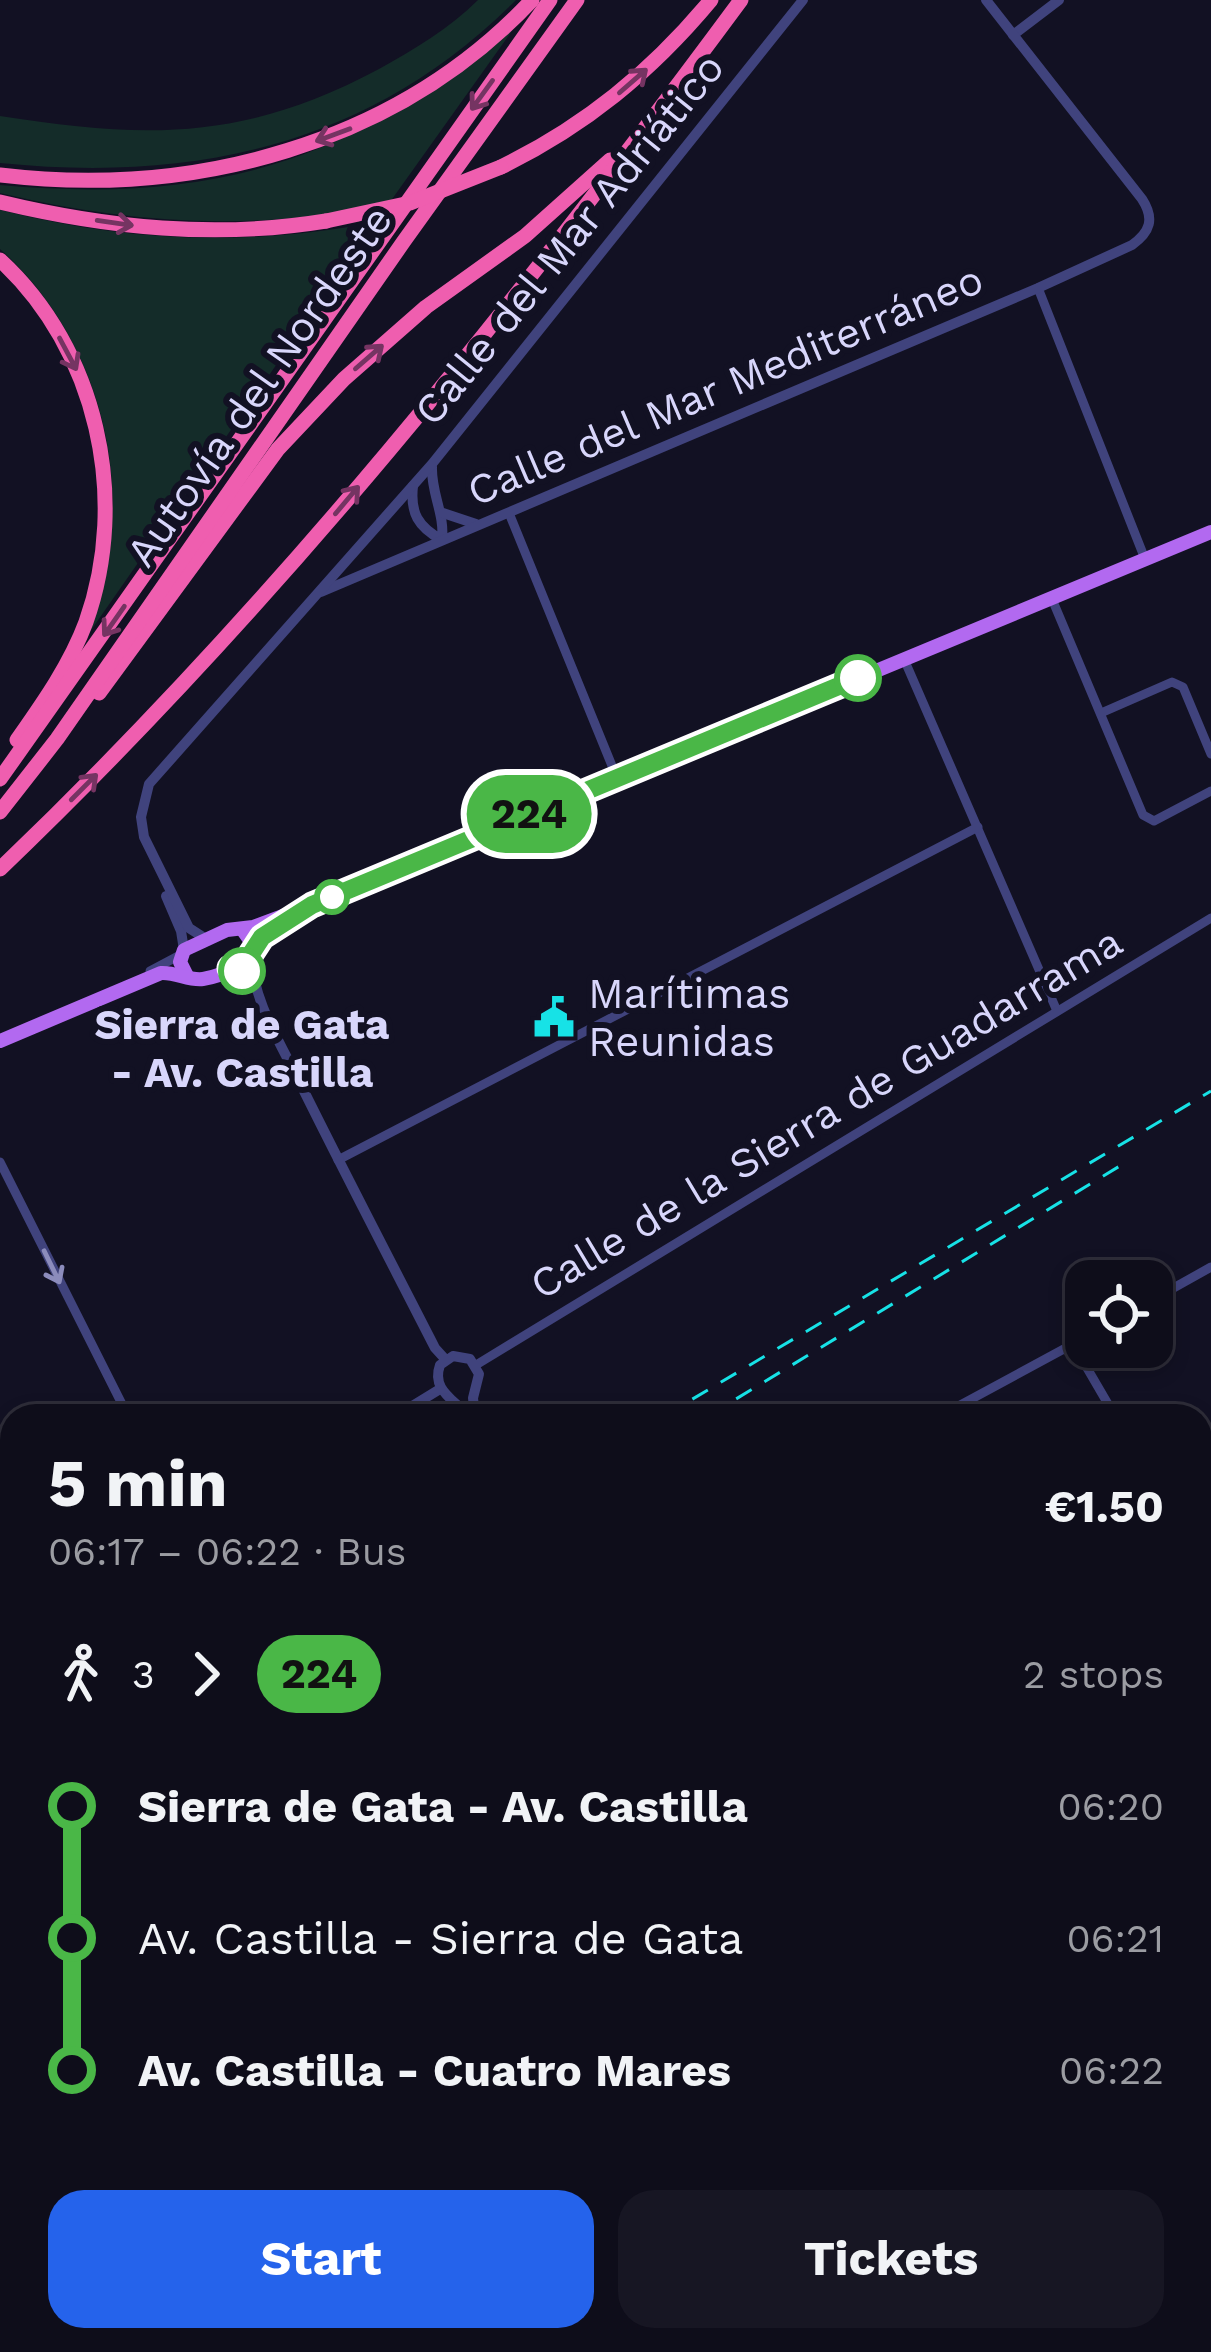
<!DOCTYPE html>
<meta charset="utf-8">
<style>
body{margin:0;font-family:"Work Sans",sans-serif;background:#171623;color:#f1f3f6;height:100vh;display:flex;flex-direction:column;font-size:45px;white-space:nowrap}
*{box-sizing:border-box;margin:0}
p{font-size:39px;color:#9b9ca2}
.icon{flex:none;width:66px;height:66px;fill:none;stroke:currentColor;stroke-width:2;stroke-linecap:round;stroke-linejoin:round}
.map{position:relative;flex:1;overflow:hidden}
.drawer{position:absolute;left:0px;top:1404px;width:1212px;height:948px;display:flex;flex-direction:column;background:#0e0d1a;border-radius:36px 36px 0 0;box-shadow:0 6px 18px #0003,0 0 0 3px #2e2d39}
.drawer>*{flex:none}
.badge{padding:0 24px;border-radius:39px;font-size:42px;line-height:78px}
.fabs{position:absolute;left:1065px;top:1260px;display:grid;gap:24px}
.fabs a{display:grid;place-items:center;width:108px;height:108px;border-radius:24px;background:#0e0d1a;box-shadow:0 6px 18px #0003,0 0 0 3px #2e2d39;font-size:60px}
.map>.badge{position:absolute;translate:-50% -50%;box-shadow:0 0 0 6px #fff}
.legs{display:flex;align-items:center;gap:18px;height:132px;padding:0 48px;font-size:39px}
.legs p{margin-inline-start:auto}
.summary{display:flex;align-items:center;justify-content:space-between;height:204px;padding:0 48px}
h1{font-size:66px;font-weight:700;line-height:90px}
.button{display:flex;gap:24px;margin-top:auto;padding:24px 48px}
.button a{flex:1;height:138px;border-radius:36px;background:#2563eb;color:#fff;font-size:48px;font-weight:700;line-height:138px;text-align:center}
.button a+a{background:#171623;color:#f1f3f6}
ul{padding:0 48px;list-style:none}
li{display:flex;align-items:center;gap:42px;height:132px;font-size:45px}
li i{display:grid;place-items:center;width:18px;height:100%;margin:0 15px;background:currentColor}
li i::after{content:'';width:30px;height:30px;margin:-15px;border:9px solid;border-radius:50%;background:#0e0d1a}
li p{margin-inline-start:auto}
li:first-child i{background:linear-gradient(#0000 50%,currentColor 0)}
li:last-child i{background:linear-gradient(currentColor 50%,#0000 0)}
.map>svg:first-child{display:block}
.green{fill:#142c29}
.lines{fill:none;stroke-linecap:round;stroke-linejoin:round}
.minor{stroke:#40437d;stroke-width:9}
.tertiary{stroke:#40437d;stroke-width:10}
.primary{stroke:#b269f0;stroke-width:14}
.motorway{stroke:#ef5eaf;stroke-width:15}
.rail{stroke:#17e2e6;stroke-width:3;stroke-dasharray:18 15;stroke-linecap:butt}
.motorway-bridge{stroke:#ef5eaf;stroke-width:15}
.oneway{stroke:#753462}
.oneway2{stroke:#8c8cbc}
.line-1-casing{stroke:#fff;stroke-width:27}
.line-1{stroke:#4ab747;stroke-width:18}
.stop-1-dot{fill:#fff;stroke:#4ab747;stroke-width:6}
.labels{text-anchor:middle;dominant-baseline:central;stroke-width:12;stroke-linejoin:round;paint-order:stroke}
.street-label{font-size:42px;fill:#d8d6fb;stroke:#121123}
.poi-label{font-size:42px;fill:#d8d6fb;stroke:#121123;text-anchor:start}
.stop-label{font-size:42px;font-weight:bold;fill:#d8d6fb;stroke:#121123}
</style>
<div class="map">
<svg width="1211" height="2352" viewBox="0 0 1211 2352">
<rect width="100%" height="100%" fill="#121123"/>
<!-- green -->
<g class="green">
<path d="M478 0H516C372 144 198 183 0 163V116C147 139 244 141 379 69 413 50 450 28 478 0Z"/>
<path d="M512 31 390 202C260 233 130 224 0 193V185C211 204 346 163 512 31Z"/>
<path d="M0 210C128 242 246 247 376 222L80 646C89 617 101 588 107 558 129 448 84 323 0 249Z"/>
</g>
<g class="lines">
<!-- minor -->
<g class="minor">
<polyline points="1038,288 1145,559"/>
<polyline points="509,513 617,778"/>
<polyline points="1052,599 1143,815 1154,821 1211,791"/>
<polyline points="904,659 1057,1011"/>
<polyline points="1101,713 1172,682 1183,687 1211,754"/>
<polyline points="150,971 182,954"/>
<polyline points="338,1160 978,827"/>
<polyline points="0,1162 128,1416"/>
<polyline points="1152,1300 1211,1267"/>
<polyline points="1073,1344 1115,1416"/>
<polyline points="476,1365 1211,918"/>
<polyline points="940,1416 1086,1337"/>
<polyline points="1200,1855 1211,1874"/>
<polyline points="1200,2036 1211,2029"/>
<polyline points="746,2340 753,2352"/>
<polyline points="1082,2340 1102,2352"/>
<polyline points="923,2352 929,2340"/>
</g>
<!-- tertiary -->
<g class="tertiary">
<polyline points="1013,35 1059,0"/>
<path d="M413 486C410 513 418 527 442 540 445 514 431 493 432 467"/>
<polyline points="443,513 476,524"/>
<path d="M321 592 1038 288 1132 245C1150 232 1155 219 1142 199L986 0"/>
<polyline points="166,896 181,931 184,950"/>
<polyline points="206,939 189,928 144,837 141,817 149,784 432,464 803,0"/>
<path d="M252 954C250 996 282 1046 300 1083 344 1172 390 1260 435 1348L445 1359"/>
<polyline points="396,1416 440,1389"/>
<path d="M468 1416C454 1399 431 1390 440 1365L453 1356 470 1359 479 1374 473 1398 475 1416"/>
<polyline points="1200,1462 1211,1456"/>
<polyline points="1200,1476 1211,1469"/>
<polyline points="0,1659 12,1652"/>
<polyline points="1200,2209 1211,2213"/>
<polyline points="1200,2226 1211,2230"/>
</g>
<!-- primary -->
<g class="primary">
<polyline points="187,976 180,962 184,950 227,930 253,927 312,905 1211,532"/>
<path d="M0 1041 161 973C176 972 189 981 203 979 222 976 248 964 254 946L242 929"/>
</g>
<!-- motorway -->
<g class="motorway">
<path d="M501 167C585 126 651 72 711 0"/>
<path d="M0 175C193 198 396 145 532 0"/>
<path d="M0 202C108 228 216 239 326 221"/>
<path d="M0 260C97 349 130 498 86 622 70 665 43 703 17 740"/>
<polyline points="99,693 278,449 344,379 426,307 525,236 610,160"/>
<polyline points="0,779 550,0"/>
<polyline points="0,812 57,739 404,241 577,0"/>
<path d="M0 869C276 605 514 307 741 0"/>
</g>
<!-- rail -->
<g class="rail">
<polyline points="664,1416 1211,1091"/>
<polyline points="708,1416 1128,1161"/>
<polyline points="0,1816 12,1809"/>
<polyline points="0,1838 12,1831"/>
</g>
<!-- motorway-bridge -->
<polyline class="motorway-bridge" points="326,221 410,203 501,167"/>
</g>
<!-- one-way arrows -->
<defs><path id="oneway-shaft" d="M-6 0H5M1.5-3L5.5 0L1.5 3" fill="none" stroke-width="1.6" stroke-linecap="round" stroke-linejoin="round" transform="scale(3)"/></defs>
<g class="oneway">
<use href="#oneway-shaft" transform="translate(633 81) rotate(-41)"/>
<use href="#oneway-shaft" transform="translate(482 95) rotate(126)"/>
<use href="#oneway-shaft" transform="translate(333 135) rotate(160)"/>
<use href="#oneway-shaft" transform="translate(115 223) rotate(8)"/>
<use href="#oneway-shaft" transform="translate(68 354) rotate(62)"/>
<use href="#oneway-shaft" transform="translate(369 357) rotate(-41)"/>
<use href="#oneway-shaft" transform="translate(347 500) rotate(-50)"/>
<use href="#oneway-shaft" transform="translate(114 621) rotate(125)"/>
<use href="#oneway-shaft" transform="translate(84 787) rotate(-45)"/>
</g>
<use class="oneway2" href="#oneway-shaft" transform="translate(52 1267) rotate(64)"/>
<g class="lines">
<!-- line-1 casing -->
<g class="line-1-casing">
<polyline id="line-1" points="242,971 230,968 247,960 262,937 312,905 858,678"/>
</g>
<!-- line-1 -->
<use href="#line-1" class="line-1"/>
</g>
<!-- icons -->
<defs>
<g id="civic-bare" transform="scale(3.24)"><path d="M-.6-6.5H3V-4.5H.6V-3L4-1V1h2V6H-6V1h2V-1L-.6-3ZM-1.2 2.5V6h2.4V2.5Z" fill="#17e2e6" stroke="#121123" stroke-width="2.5" paint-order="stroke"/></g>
</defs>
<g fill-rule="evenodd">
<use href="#civic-bare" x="554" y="1017"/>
</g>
<!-- markers -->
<g class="stop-1-dot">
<circle cx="858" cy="678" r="21"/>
<circle cx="332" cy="897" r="15"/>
<circle cx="242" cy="971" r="21"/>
</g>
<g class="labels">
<!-- street labels -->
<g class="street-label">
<text transform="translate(569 239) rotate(-51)">Calle del Mar Adriático</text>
<text transform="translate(725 385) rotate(-23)">Calle del Mar Mediterráneo</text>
<text transform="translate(259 386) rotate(-55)">Autovía del Nordeste</text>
<text transform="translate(826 1113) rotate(-31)">Calle de la Sierra de Guadarrama</text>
</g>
<!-- poi labels -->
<g class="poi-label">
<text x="588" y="993">Marítimas<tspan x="588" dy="48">Reunidas</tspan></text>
</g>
<!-- stop labels -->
<g class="stop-label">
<text x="242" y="1024">Sierra de Gata<tspan x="242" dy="48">- Av. Castilla</tspan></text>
</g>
</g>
</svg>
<div class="fabs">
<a><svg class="icon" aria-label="locate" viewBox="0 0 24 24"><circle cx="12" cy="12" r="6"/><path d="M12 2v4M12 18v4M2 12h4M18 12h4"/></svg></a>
</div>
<b class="badge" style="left:529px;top:814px;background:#4ab747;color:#111">224</b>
<section class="drawer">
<div class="summary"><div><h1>5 min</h1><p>06:17 – 06:22 · Bus</p></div><b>€1.50</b></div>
<div class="legs"><svg class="icon" aria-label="walk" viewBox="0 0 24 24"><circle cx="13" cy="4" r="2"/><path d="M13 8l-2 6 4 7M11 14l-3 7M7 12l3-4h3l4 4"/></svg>3<svg class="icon" aria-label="forward" viewBox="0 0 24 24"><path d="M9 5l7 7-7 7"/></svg><b class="badge" style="background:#4ab747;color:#111">224</b><p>2 stops</p></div>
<ul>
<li><i style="color:#4ab747"></i><b>Sierra de Gata - Av. Castilla</b><p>06:20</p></li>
<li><i style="color:#4ab747"></i><span>Av. Castilla - Sierra de Gata</span><p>06:21</p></li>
<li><i style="color:#4ab747"></i><b>Av. Castilla - Cuatro Mares</b><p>06:22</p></li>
</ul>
<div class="button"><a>Start</a><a>Tickets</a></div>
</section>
</div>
